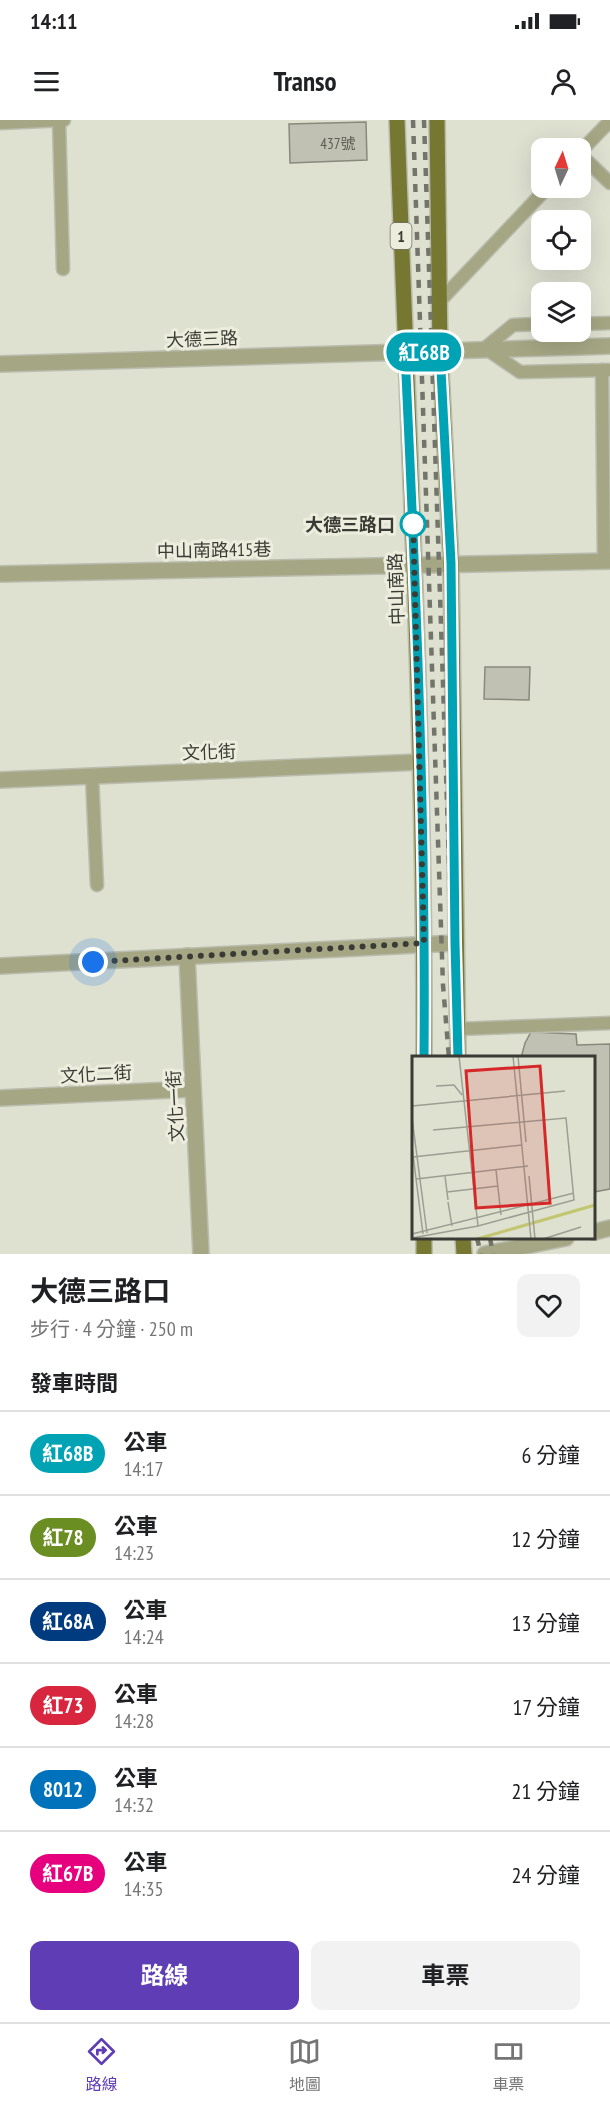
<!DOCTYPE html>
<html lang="zh-TW">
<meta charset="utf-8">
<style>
body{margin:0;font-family:"PT Sans Narrow","Noto Sans TC",sans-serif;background:#f2f2f2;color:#202124;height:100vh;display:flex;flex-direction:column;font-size:22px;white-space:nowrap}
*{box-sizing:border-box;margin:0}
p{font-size:20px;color:#757577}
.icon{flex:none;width:33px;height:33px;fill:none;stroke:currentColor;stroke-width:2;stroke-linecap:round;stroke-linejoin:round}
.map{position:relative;height:1134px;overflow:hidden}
.sheet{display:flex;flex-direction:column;background:#fff;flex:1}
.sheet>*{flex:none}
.badge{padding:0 12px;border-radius:20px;font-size:21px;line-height:39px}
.needle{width:39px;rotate:4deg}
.controls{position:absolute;left:531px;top:18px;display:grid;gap:12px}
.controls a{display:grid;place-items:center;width:60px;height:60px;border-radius:12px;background:#fff;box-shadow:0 6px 24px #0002;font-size:30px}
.you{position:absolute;width:30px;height:30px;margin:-15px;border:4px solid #fff;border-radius:50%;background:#1a73e8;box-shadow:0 0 0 9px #1a73e833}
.map>.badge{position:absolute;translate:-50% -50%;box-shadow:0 0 0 3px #fff}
h2{padding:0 30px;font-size:22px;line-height:54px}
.round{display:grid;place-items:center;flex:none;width:63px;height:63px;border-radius:12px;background:#f2f2f2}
.headline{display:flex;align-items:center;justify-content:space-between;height:102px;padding:0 30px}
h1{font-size:28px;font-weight:700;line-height:45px}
.primary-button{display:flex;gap:12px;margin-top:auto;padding:12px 30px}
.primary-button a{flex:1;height:69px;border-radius:12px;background:#5e3db5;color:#fff;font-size:24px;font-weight:700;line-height:69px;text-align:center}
.primary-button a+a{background:#f2f2f2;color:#202124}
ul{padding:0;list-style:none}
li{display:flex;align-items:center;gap:18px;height:84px;padding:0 30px;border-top:2px solid #e0e0e0}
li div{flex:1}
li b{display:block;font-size:22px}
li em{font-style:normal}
li .badge{min-width:66px;font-weight:700;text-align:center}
.status{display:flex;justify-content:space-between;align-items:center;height:42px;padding:0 30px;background:#fff;direction:ltr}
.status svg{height:16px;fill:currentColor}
header{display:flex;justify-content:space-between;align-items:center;height:78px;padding:0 30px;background:#fff;font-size:27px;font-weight:700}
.dock{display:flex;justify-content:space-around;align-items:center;height:84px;border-top:2px solid #e0e0e0;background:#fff;font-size:16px;color:#757577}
.dock a{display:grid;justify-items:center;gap:3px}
.dock .active{color:#5e3db5}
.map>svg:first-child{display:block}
.building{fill:#c0c1b2;stroke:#88897b;stroke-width:1.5}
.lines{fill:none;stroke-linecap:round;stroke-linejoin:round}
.lane-casing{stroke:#babcae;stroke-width:15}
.street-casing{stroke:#babcae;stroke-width:18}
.primary-casing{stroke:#babcae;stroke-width:18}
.lane{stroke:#a5a784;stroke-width:12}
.street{stroke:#a5a784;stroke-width:15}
.primary{stroke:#767832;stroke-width:15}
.rail{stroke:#73756b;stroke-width:4.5;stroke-dasharray:8 8;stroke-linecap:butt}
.line-casing{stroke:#fff;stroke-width:14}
.line{stroke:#00a3b4;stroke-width:9}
.walk{stroke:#3a3b35;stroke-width:6;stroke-dasharray:0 10.8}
.stop-dot{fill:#fff;stroke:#00a3b4;stroke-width:3}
.labels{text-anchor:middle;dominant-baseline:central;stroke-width:6;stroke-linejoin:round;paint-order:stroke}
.number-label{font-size:15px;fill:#5c5c54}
.shield{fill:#eceddd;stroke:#6f7067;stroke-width:1.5}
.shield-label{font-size:16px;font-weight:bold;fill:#3a3b35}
.street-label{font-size:18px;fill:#3a3b35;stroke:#eceddd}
.stop-label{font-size:18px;font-weight:bold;fill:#3a3b35;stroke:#eceddd;text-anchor:end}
.inset-river{fill:none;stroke:#c2c66f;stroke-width:3}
.inset-road{fill:none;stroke:#9c9e92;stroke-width:1.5}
.view{fill:#d62828;fill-opacity:0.15;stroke:#d62828;stroke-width:3}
.inset-edge{fill:none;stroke:#3a3b35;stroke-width:3}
</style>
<div class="status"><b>14:11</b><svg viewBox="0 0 49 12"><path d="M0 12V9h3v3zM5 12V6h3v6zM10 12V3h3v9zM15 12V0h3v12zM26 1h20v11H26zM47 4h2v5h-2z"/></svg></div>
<header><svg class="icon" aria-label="menu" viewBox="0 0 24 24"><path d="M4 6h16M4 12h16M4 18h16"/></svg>Transo<svg class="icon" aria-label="person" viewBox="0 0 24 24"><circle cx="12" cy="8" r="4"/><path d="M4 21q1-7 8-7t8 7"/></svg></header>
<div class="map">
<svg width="610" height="1134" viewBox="0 0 610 1134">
<rect width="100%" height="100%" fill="#dee0d0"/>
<!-- building -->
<g class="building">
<polygon points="366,2 367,40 290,43 289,4"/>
<polygon points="485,547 530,547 529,580 484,579"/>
<polygon points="531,912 576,914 577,925 610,924 610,1069 594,1072 594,938 521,938 525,923"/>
</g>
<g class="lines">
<!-- lane casing -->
<g class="lane-casing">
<g id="lane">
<polyline points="59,0 63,149"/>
<polyline points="0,3 64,0"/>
<polyline points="580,32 610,1"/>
<polyline points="580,34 610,63"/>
<polyline points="439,182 547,68"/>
<polyline points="542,204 513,205 485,228 520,252 610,250"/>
<polyline points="580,204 610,203"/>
<polyline points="602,250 604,441"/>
<polyline points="92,656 97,765"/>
<polyline points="458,909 610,903"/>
</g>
</g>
<!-- street casing -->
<g class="street-casing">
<g id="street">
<polyline points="0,244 610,226"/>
<polyline points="0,454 610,441"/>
<polyline points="0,660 420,642"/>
<polyline points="187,836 201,1134"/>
<polyline points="0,846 455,823"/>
<polyline points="0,978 193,969"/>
<polyline points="594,1112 610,1108"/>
<polyline points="485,1134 566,1118"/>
</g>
</g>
<!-- primary casing -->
<g class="primary-casing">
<g id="primary">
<path d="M397 0C408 312 425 625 424 938"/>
<polyline points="437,0 440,231 451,443 458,938"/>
<polyline points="463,1118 464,1134"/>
<polyline points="424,1134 424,1118"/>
</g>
</g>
<!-- lane -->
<use href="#lane" class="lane"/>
<!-- street -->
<use href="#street" class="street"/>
<!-- primary -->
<use href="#primary" class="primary"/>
<!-- rail -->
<g class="rail">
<polyline points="413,0 443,865 449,938"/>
<polyline points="424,0 453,861 460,938"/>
<polyline points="477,1118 481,1134"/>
<polyline points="490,1118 493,1134"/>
</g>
</g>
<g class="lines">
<!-- line casing -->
<g class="line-casing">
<path id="line" d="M424 938C426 703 416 467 405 233L440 231 451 443 455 823 458 938"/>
</g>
<!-- line -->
<use href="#line" class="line"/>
<!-- walk -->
<polyline class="walk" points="93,842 424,823 413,398 413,404"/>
</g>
<!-- markers -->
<circle class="stop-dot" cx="413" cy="404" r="12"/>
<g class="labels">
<!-- number labels -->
<g class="number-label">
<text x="338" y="23">437號</text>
</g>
<!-- shield labels -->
<rect class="shield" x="390.5" y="103" width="21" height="26" rx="4.5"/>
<g class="shield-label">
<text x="401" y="116">1</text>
</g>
<!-- street labels -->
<g class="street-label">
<text transform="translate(202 219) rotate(-2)">大德三路</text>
<text transform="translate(214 430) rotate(-1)">中山南路415巷</text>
<text transform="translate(396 469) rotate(-92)">中山南路</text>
<text transform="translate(209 632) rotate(-2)">文化街</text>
<text transform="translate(96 954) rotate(-3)">文化二街</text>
<text transform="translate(175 986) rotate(-93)">文化一街</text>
</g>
<!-- stop labels -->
<g class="stop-label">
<text x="395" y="404">大德三路口</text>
</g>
</g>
<!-- overview -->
<g transform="translate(412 936)">
<rect width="183" height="183" fill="#dee0d0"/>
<path class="inset-river" d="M65 183 183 149"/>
<path class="inset-road" d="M47 0 66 170M101 0 119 183M106 0 114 86M24 30 42 29 50 39M0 50 153 35M0 62 15 177M0 91 11 178M1 101 110 89M84 114 89 159M33 120 36 144M117 120 123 183M4 123 116 110M35 136 86 130M36 146 40 170M0 178 162 137M0 182 66 170 162 144 154 62 21 74M131 183 169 171"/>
<path class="view" d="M128 10 138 147 64 152 54 15Z"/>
<rect width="183" height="183" class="inset-edge"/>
</g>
</svg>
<div class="controls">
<a><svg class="needle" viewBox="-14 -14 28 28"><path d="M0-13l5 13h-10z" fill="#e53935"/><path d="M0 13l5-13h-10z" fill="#757577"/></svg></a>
<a><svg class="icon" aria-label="locate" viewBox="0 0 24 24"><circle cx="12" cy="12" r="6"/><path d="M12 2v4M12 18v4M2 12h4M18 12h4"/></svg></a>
<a><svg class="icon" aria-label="layers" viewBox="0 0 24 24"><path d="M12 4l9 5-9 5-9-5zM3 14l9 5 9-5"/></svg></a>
</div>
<div class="you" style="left:93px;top:842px"></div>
<b class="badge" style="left:424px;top:232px;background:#00a3b4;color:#fff">紅68B</b>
</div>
<section class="sheet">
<div class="headline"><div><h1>大德三路口</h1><p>步行 · 4 分鐘 · 250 m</p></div><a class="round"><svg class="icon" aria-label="heart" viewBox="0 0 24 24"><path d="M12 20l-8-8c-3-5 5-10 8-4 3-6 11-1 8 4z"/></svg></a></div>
<h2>發車時間</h2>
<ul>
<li><span class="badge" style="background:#00a3b4;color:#fff">紅68B</span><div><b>公車</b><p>14:17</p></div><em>6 分鐘</em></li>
<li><span class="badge" style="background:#6b8e23;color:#fff">紅78</span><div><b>公車</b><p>14:23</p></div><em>12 分鐘</em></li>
<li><span class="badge" style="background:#003b80;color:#fff">紅68A</span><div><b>公車</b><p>14:24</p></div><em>13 分鐘</em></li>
<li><span class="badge" style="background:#d7263d;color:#fff">紅73</span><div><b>公車</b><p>14:28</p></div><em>17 分鐘</em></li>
<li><span class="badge" style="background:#0072bc;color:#fff">8012</span><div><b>公車</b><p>14:32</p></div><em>21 分鐘</em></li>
<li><span class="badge" style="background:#e6007e;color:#fff">紅67B</span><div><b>公車</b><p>14:35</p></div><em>24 分鐘</em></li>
</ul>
<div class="primary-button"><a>路線</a><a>車票</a></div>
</section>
<nav class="dock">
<a class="active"><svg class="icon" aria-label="directions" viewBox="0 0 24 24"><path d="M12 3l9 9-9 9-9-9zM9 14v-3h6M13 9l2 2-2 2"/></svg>路線</a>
<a><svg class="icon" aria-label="map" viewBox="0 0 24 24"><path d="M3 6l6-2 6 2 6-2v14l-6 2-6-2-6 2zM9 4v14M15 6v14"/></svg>地圖</a>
<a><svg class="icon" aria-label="tickets" viewBox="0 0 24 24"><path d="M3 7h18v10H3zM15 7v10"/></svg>車票</a>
</nav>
